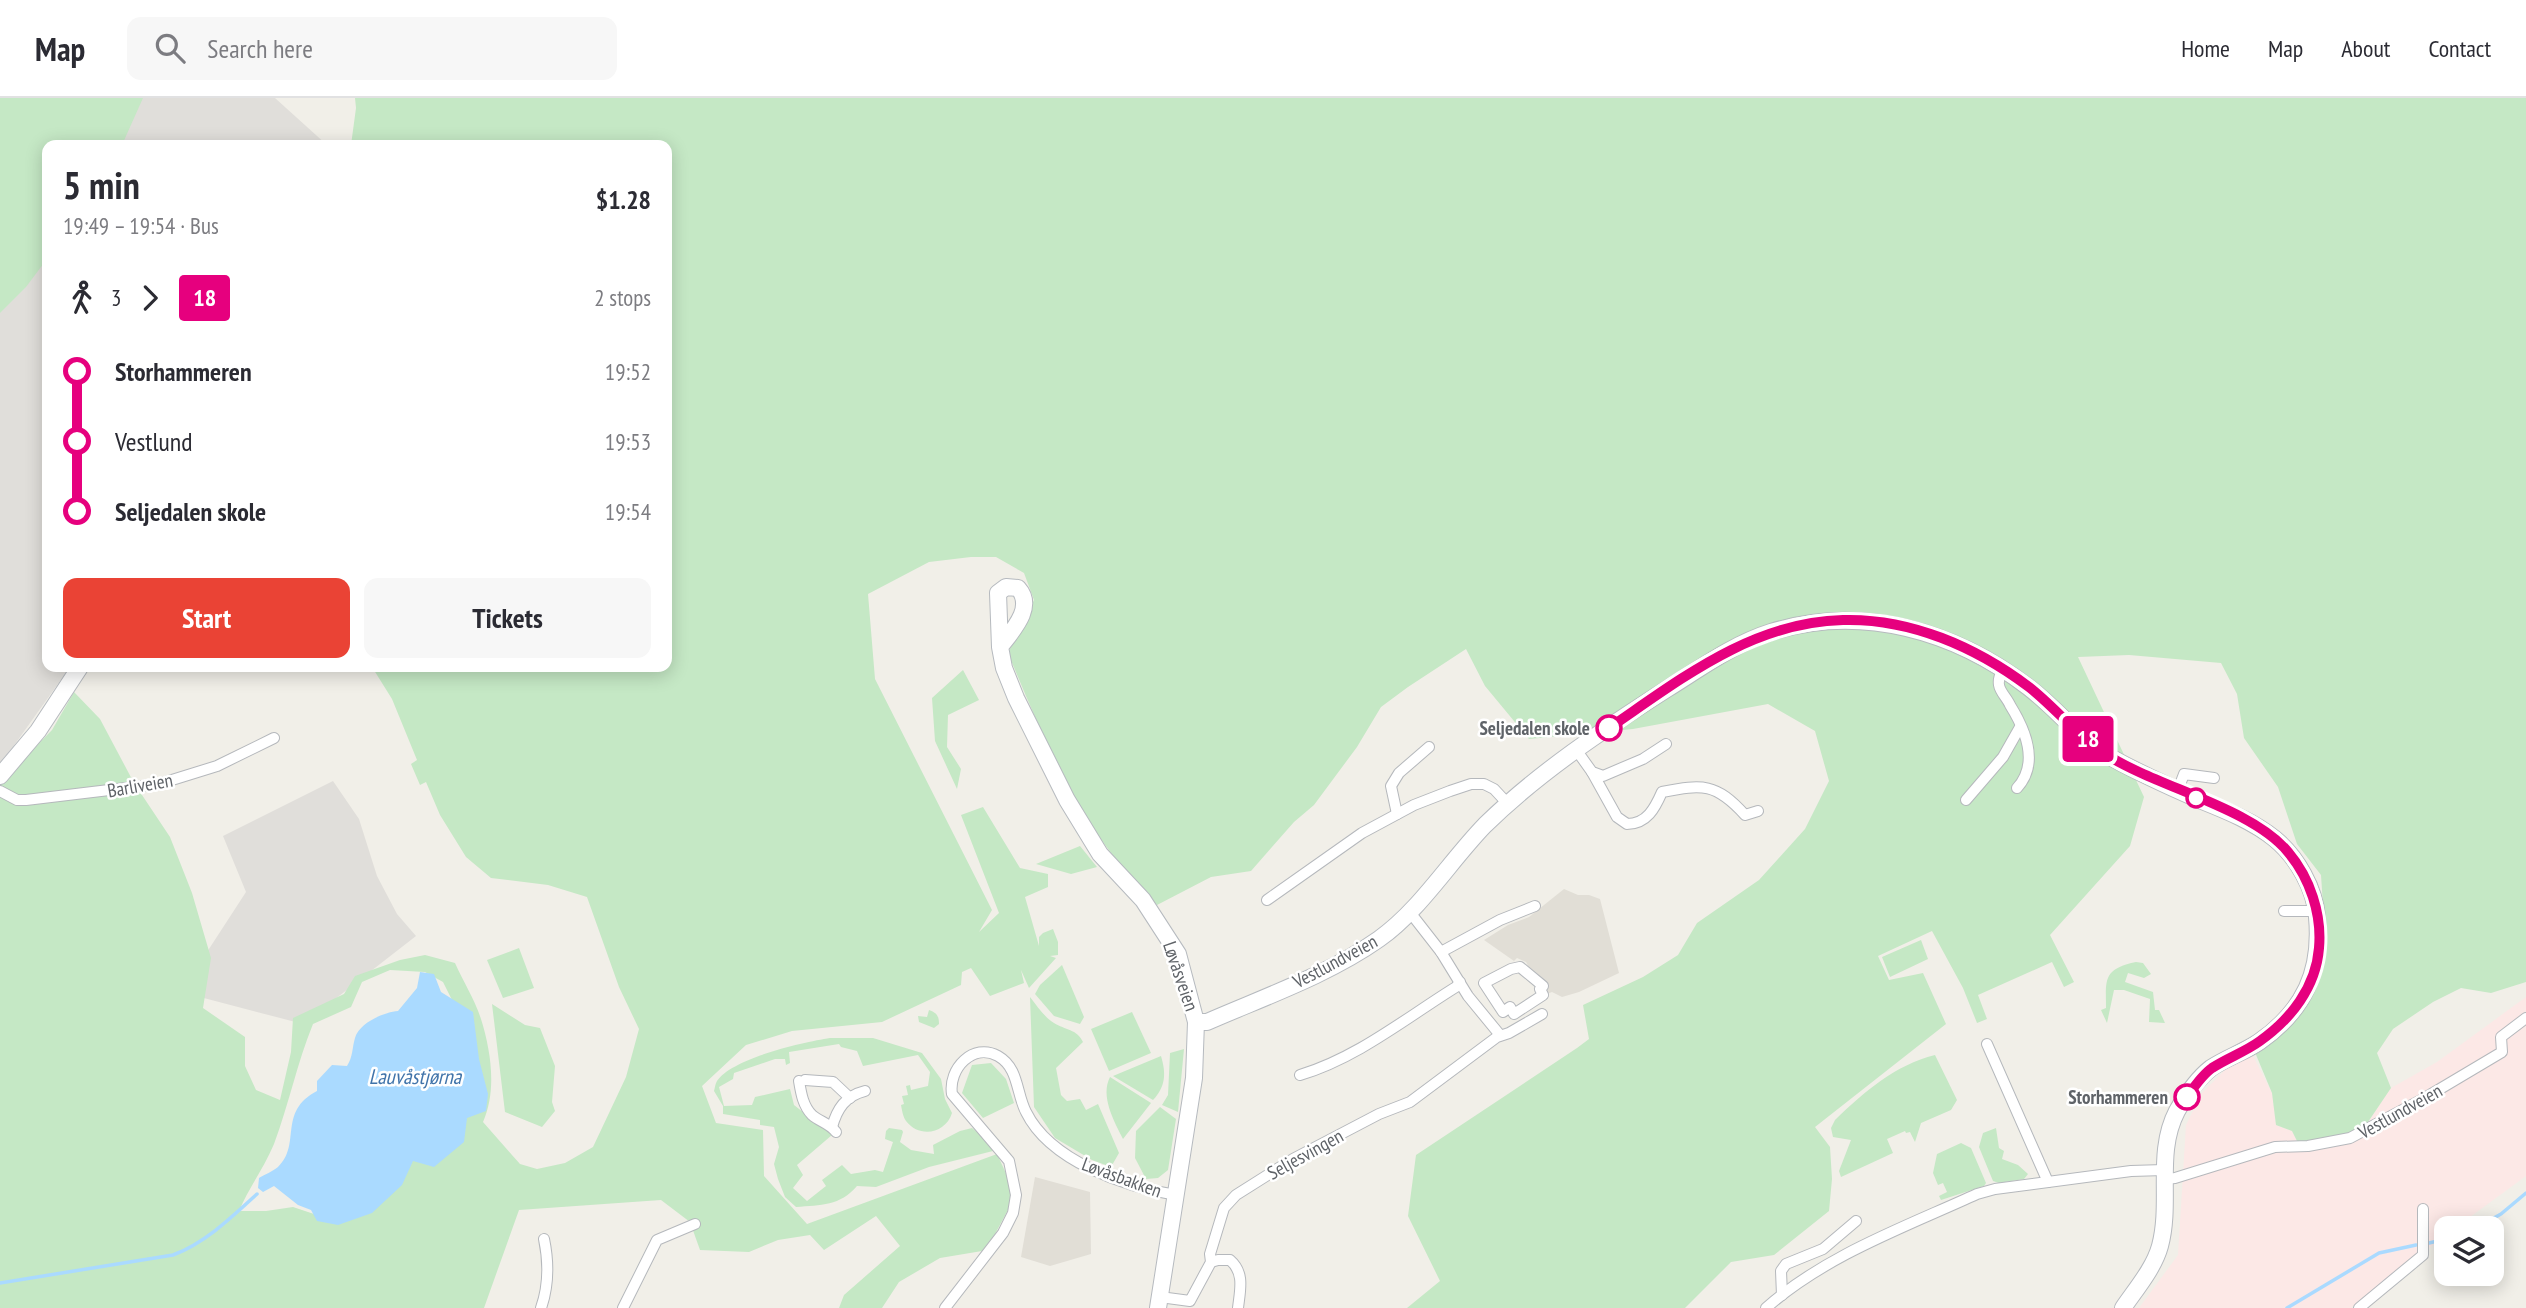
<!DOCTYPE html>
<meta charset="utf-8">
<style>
body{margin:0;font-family:"PT Sans Narrow",sans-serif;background:#f7f7f7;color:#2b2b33;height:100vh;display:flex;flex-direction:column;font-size:26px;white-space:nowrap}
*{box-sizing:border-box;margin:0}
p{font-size:23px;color:#7c7c81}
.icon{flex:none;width:38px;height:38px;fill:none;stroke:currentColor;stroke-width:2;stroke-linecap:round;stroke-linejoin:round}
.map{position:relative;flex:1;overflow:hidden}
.panel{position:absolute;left:42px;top:42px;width:630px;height:532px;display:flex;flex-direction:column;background:#fff;border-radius:14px;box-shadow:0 4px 18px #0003}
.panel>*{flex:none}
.badge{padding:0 14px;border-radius:5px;font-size:24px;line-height:46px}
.buttons{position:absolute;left:2434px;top:1118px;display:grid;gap:14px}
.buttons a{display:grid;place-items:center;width:70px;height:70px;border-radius:14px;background:#fff;box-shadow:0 4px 18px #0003;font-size:35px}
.map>.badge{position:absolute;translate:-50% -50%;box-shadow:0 0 0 4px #fff}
.legs{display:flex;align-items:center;gap:10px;height:77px;padding:0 21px;font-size:23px}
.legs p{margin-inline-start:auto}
.summary{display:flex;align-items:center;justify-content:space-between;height:119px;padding:0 21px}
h1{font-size:38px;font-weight:700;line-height:52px}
.button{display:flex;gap:14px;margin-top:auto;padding:14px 21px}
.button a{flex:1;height:80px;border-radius:14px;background:#ea4335;color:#fff;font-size:28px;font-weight:700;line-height:80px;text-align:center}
.button a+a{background:#f7f7f7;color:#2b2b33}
ul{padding:0 21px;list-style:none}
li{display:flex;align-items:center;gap:24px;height:70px;font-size:26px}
li i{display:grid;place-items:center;width:10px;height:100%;margin:0 9px;background:currentColor}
li i::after{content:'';width:18px;height:18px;margin:-9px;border:5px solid;border-radius:50%;background:#fff}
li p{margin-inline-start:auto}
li:first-child i{background:linear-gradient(#0000 50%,currentColor 0)}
li:last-child i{background:linear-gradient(currentColor 50%,#0000 0)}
header{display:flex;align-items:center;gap:42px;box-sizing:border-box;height:98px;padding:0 35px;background:#fff;border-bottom:2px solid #e1e1e2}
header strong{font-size:33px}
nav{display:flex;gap:38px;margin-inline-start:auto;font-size:24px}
.search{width:490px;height:63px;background:#f7f7f7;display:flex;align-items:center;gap:18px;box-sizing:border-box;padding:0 24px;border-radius:14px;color:#7c7c81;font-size:26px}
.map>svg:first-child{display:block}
.industrial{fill:#e0deda}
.education{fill:#e1ded6}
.medical{fill:#fce8e6}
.green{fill:#c5e8c5;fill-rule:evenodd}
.water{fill:#aadaff}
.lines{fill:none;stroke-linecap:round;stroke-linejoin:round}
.stream{stroke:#aadaff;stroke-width:3.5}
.street-casing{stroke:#b5b8bc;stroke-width:12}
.secondary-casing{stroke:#b6babf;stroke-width:18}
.street{stroke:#fff;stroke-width:10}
.secondary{stroke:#fff;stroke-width:16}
.line-1-casing{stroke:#fff;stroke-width:16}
.line-1{stroke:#e6007e;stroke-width:10}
.stop-1-dot{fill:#fff;stroke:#e6007e;stroke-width:3.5}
.labels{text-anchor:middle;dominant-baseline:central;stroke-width:5;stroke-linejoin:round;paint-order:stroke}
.stop-label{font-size:19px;font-weight:bold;fill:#5f6368;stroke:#fff;text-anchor:end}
.street-label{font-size:19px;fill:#5f6368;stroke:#fff}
.water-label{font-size:21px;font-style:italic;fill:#4174aa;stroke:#fff}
</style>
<header>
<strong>Map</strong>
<div class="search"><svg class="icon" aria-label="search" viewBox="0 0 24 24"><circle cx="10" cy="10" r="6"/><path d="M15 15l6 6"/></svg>Search here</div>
<nav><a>Home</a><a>Map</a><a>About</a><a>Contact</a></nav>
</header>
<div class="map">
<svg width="2526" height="1210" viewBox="0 0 2526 1210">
<rect width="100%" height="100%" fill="#f1efe8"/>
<!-- industrial -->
<g class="industrial">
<polygon points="133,0 275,0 327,47 103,47"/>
<polygon points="47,134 47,569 70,569 0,667 0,208"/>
<polygon points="333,683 359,721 377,778 397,816 416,838 303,926 181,894 246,794 223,738"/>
</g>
<!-- education -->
<g class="education">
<polygon points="1564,791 1578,797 1589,797 1600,801 1619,875 1579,894 1562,899 1552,894 1544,897 1526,864 1517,860 1514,863 1484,842 1508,827 1529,819"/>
<polygon points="1035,1079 1090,1094 1091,1156 1050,1168 1021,1159"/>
</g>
<!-- medical -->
<polygon class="medical" points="2526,899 2526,1078 2455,1130 2446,1130 2446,1137 2351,1210 2139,1210 2178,1157 2186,1027 2201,996 2228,969 2252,956 2272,995 2276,1027 2292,1033 2301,1051 2366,1027 2391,990 2437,964"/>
<!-- green -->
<g class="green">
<polygon points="0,0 143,0 122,47 47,47 47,161 26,189 0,215"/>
<path d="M355 0H2526V884L2491 895 2461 890 2433 904 2393 931 2377 955 2391 990 2366 1027 2324 1045 2301 1051 2292 1033 2276 1027 2272 995 2254 952 2303 913 2321 875 2325 837 2321 777 2297 746 2278 689 2244 640 2237 596 2221 565 2129 557 2078 559 2144 699 2130 748 2050 837 2074 884 2064 889 2052 864 1978 897 1987 921 1977 925 1963 890 1932 833 1878 858 1889 882 1923 875 1946 926 1815 1029 1830 1049 1832 1081 1829 1113 1774 1157 1731 1164 1685 1210H1407L1440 1183 1408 1118 1416 1057 1577 950 1589 941 1583 907 1643 879 1678 857 1697 825 1759 782 1805 731 1829 683 1815 633 1768 606 1633 631 1529 641 1485 588 1466 551 1408 589 1381 609 1357 649 1314 707 1294 724 1251 773 1211 779 1157 807C1143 791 1127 776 1114 759 1067 698 1037 625 1008 555L1034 502 1024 475 996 459H971L929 464 868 496 875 581 992 812 979 834 999 815 961 717 983 709 1020 770 1048 776V789L1025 799 1039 848V839L1043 835 1053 831 1058 844V857L1050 858 1056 860 1029 890 1021 872 1024 885 990 898 971 870 962 874 961 887 882 924 792 933 746 947 702 988 716 1025 763 1032 764 1078 807 1126 997 1056 1016 1097 995 1136 982 1153 940 1160 899 1184 882 1210H839L844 1197 900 1148 876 1118 824 1152 810 1137 778 1142 749 1154 700 1152 690 1124 661 1102 519 1112 484 1210H0V685L52 632 74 594 100 621 134 685 170 739 192 795 211 860 203 910 245 939V968L256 992 280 1002 291 954 293 920 344 896 355 878 400 862 425 857 455 865C463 883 475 902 481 921 491 953 497 993 483 1024L520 1066 537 1071 565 1065 593 1049 626 979 639 931 619 889 587 799 548 787 491 780 466 759 440 717 426 684 420 687 411 666 417 662 392 601 372 569H667V47H351L356 10ZM390 872 425 874 443 884 475 948 335 1123 293 1109 266 1113H239C248 1091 264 1070 274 1046 289 1006 297 965 313 926L351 909 362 884Z"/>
<polygon points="963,572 979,602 948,617 947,649 961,671 957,691 935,643 932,600"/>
<polygon points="1080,748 1097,769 1071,776 1036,766"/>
<polygon points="1921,842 1928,861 1890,879 1882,859"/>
<polygon points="519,850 534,890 503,900 487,862"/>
<path d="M2136 864 2143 865 2151 876 2144 880 2128 875 2125 884 2153 894 2155 912H2159L2165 925 2149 924 2150 901 2124 892H2114L2107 925 2101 912 2106 910C2106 883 2102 871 2136 864Z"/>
<polygon points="1062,867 1084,919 1080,926 1054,918 1035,896 1040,887"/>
<path d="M1030 899C1037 908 1044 919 1054 925 1065 932 1077 931 1083 944L1056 970 1061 997 1067 1003 1080 1001 1086 1012 1098 1006 1119 1055 1111 1069 1092 1062 1055 1040 1034 1009Z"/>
<polygon points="492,906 525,927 540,930 555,968 552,1004 555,1013 542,1029 505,1014"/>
<path d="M929 912C937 915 939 918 939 926L934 930 919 924 918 918 927 919Z"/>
<polygon points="1132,914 1151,955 1109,973 1091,931"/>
<path d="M830 940H873L922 955 941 981 945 1001 952 1015C946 1035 920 1041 906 1023 903 1019 902 1012 901 1007L904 1006 902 998 908 997 906 988 910 987 911 992 928 988 930 974 918 957 863 968 857 953 841 949 839 946 789 954 790 965 786 967 785 961H775L734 975 733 981 719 989 724 1008 752 1007 755 999 790 991 794 1007 832 1037 797 1067 803 1077 793 1090 807 1103 826 1088 822 1082 842 1067 851 1076 875 1072 883 1074 893 1044 885 1041 886 1033 889 1030 902 1032 903 1034 900 1044 911 1052 934 1056 933 1047 960 1033 972 1030 984 1040 993 1053 929 1069 876 1089 857 1088C840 1108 821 1107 796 1109L785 1099 778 1081 774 1066 779 1049 774 1029 760 1027V1022L723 1016V1008L714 993C715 990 715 986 717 983 732 960 804 944 830 940Z"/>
<polygon points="1184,951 1178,1014 1162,1007 1168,997 1170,955"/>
<path d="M1935 957 1957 1002 1951 1012 1921 1025 1915 1044 1910 1034 1906 1035 1905 1033 1887 1041 1893 1055 1841 1079 1839 1073 1851 1042 1833 1039 1831 1030 1835 1022C1864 994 1895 967 1935 957Z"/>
<path d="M1161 958C1166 975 1166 988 1153 1002L1113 978Z"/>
<polygon points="991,965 1006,981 1014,1005 983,1020 962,995 972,967"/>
<path d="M1110 979 1151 1005 1123 1041C1114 1023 1100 998 1110 979Z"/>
<polygon points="1160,1009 1176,1021 1168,1072 1158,1080 1146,1081 1135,1060 1136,1033"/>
<polygon points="1996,1030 1999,1050 2004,1053 2002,1061 2018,1067 2028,1076 2024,1081 1999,1085 1993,1083 1979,1049 1983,1035"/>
<polygon points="1961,1045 1971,1050 1986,1085 1984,1088 1941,1102 1939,1098 1947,1094 1943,1085 1938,1087 1933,1075 1937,1056"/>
</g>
<!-- water -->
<path class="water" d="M420 874 434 876 441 894 473 914 479 961 488 996 486 1013 467 1020 464 1044 434 1069 413 1063 402 1087 372 1115 338 1127 317 1123 311 1112 298 1107 274 1088 263 1094 258 1090 259 1080C264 1077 273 1073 278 1069 302 1046 277 1014 317 993V983L332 967 347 968C353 959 352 950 355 940 359 925 384 914 398 913L417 890Z"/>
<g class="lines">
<!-- stream -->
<g class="stream">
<polyline points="2476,1130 2501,1116 2526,1095"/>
<polyline points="2429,1145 2446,1141"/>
<path d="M0 1185 173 1157C205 1145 232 1119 257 1096"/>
<polyline points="2287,1210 2379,1155 2416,1147"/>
</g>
<!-- street casing -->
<g class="street-casing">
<g id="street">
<path d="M2003 571C2000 577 1998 581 1999 587 2000 594 2007 600 2010 607 2025 631 2040 665 2017 690"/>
<polyline points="1577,653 1592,674 1603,678 1643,661 1666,646"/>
<path d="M1592 674 1617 719 1627 726C1647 726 1655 710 1662 694 1703 686 1716 685 1745 717L1758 713"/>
<polyline points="2178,692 2184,676 2214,680"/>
<polyline points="0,693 17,702 26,702 159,686 217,668 274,640"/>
<polyline points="1966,702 2003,659 2020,629"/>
<polyline points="1397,716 1391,688 1399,675 1429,649"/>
<polyline points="1267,802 1362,735 1414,707 1450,693 1471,686 1484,686 1494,691 1508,706"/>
<polyline points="1409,813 1441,854 1468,898 1500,937"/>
<polyline points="2284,813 2317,813"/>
<polyline points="1441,854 1500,822 1535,808"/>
<polygon points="1520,869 1543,888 1540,891 1543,897 1514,916 1510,909 1503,914 1484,885 1511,871"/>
<polyline points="1987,946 2048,1084"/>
<path d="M1300 977C1357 960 1406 920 1456 889L1460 884"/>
<polyline points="805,982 833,984 850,1000"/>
<path d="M799 983C801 995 803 1008 812 1017 820 1024 829 1025 836 1034"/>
<path d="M832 1029C837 1011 845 998 865 993"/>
<polyline points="2165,1081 2175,1080 2275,1049 2308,1048 2350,1040 2423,1001 2502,954 2501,939 2526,920"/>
<path d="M1211 1164 1218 1162H1230C1245 1175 1240 1192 1238 1210"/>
<polyline points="1782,1197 1781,1173 1786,1166 1823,1151 1856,1123"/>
<polyline points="1160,1199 1190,1203 1211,1164 1210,1156 1224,1110 1236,1097 1293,1061 1379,1016 1410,1004 1497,939 1509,935 1542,916"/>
<path d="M541 1210C549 1187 549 1165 544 1141"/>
<polyline points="623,1210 657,1142 695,1126"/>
<path d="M945 1210 1003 1135 1013 1115 1016 1097 1009 1063 952 996C948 971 973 944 998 958 1019 970 1016 995 1026 1014 1050 1063 1125 1089 1176 1097"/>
<path d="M1766 1210C1826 1157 1905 1129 1977 1096L1995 1091 2131 1073 2164 1072"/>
<polyline points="2359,1210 2423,1157 2423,1111"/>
</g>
</g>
<!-- secondary casing -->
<g class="secondary-casing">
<g id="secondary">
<path d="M1000 549C1013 532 1035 509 1018 490L1006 489 998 495 1000 549 1004 570 1016 600 1067 702 1100 756 1143 802 1178 856 1196 924 1194 980 1158 1210"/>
<polyline points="0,678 38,633 80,569"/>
<path d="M1196 924H1207C1264 899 1328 877 1379 841 1420 812 1450 763 1485 727 1538 675 1604 631 1667 591 1701 570 1733 546 1771 534 1862 506 1955 533 2028 589 2056 610 2082 643 2112 660 2141 676 2172 690 2202 703 2227 713 2254 724 2275 741 2297 759 2315 791 2317 819 2322 873 2304 913 2259 944 2244 954 2226 960 2211 970 2198 980 2185 999 2177 1013 2155 1055 2172 1103 2160 1148 2154 1170 2136 1191 2123 1210"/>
</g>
</g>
<!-- street -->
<use href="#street" class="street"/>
<!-- secondary -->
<use href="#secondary" class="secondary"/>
</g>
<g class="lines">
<!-- line-1 casing -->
<g class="line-1-casing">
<path id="line-1" d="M1609 630C1681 581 1752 524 1843 522 1910 520 1976 549 2029 589 2056 610 2078 639 2107 657 2157 689 2252 710 2288 754 2310 780 2322 816 2319 850 2316 889 2291 921 2260 943 2245 954 2227 960 2212 970 2202 977 2194 989 2187 999"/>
</g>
<!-- line-1 -->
<use href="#line-1" class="line-1"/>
</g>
<!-- markers -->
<g class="stop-1-dot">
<circle cx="1609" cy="630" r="12"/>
<circle cx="2196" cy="700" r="9"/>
<circle cx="2187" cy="999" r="12"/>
</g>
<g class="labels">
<!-- stop labels -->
<g class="stop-label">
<text x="1590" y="630">Seljedalen skole</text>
<text x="2168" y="999">Storhammeren</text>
</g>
<!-- street labels -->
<g class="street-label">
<text transform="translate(140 687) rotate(-10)">Barliveien</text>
<text transform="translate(1335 863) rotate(-28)">Vestlundveien</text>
<text transform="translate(1181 878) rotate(71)">Løvåsveien</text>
<text transform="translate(2400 1013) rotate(-29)">Vestlundveien</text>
<text transform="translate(1305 1056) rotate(-29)">Seljesvingen</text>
<text transform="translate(1122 1079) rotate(20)">Løvåsbakken</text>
</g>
<!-- water labels -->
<g class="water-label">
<text x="415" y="978">Lauvåstjørna</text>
</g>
</g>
</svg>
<div class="buttons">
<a><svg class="icon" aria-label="layers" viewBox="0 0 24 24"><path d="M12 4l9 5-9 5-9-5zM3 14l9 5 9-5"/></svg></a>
</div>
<b class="badge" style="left:2088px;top:641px;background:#e6007e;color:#fff">18</b>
<section class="panel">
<div class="summary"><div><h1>5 min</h1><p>19:49 – 19:54 · Bus</p></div><b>$1.28</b></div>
<div class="legs"><svg class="icon" aria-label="walk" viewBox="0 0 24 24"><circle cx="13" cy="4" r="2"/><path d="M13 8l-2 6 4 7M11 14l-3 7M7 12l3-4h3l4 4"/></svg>3<svg class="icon" aria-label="forward" viewBox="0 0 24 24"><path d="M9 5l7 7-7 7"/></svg><b class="badge" style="background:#e6007e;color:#fff">18</b><p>2 stops</p></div>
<ul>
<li><i style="color:#e6007e"></i><b>Storhammeren</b><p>19:52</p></li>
<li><i style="color:#e6007e"></i><span>Vestlund</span><p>19:53</p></li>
<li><i style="color:#e6007e"></i><b>Seljedalen skole</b><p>19:54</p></li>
</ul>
<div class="button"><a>Start</a><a>Tickets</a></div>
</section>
</div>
